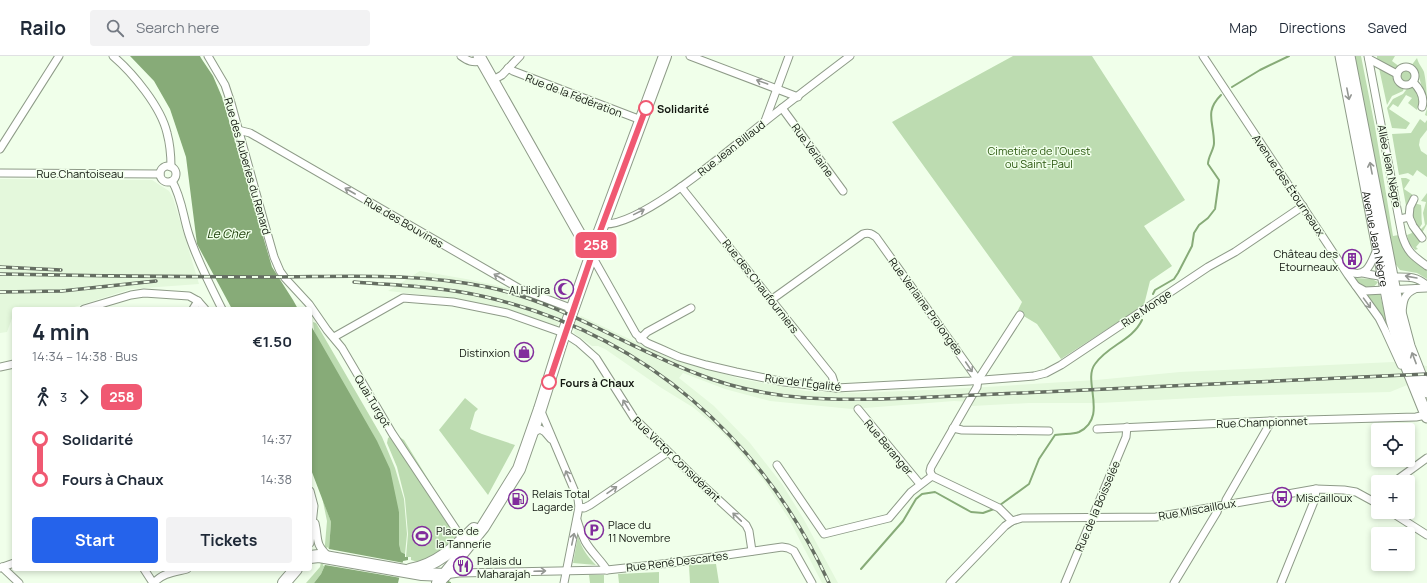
<!DOCTYPE html>
<meta charset="utf-8">
<style>
body{margin:0;font-family:Manrope,sans-serif;background:#f2f2f3;color:#1f2937;height:100vh;display:flex;flex-direction:column;font-size:15px;white-space:nowrap}
*{box-sizing:border-box;margin:0}
p{font-size:13px;color:#747a83}
.icon{flex:none;width:22px;height:22px;fill:none;stroke:currentColor;stroke-width:2;stroke-linecap:round;stroke-linejoin:round}
.map{position:relative;flex:1;overflow:hidden}
.drawer{position:absolute;left:12px;top:251px;width:300px;height:264px;display:flex;flex-direction:column;background:#fff;border-radius:4px;box-shadow:0 2px 6px #0003}
.drawer>*{flex:none}
.badge{padding:0 8px;border-radius:6px;font-size:14px;line-height:26px}
.fabs{position:absolute;left:1371px;top:367px;display:grid;gap:8px}
.fabs a{display:grid;place-items:center;width:44px;height:44px;border-radius:4px;background:#fff;box-shadow:0 2px 6px #0003;font-size:20px}
.map>.badge{position:absolute;translate:-50% -50%;box-shadow:0 0 0 2px #fff}
.legs{display:flex;align-items:center;gap:6px;height:44px;padding:0 20px;font-size:13px}
.legs p{margin-inline-start:auto}
.headline{display:flex;align-items:center;justify-content:space-between;height:68px;padding:0 20px}
h1{font-size:22px;font-weight:700;line-height:30px}
.action{display:flex;gap:8px;margin-top:auto;padding:8px 20px}
.action a{flex:1;height:46px;border-radius:4px;background:#2563eb;color:#fff;font-size:16px;font-weight:700;line-height:46px;text-align:center}
.action a+a{background:#f2f2f3;color:#1f2937}
ul{padding:0 20px;list-style:none}
li{display:flex;align-items:center;gap:14px;height:40px;font-size:15px}
li i{display:grid;place-items:center;width:6px;height:100%;margin:0 5px;background:currentColor}
li i::after{content:'';width:10px;height:10px;margin:-5px;border:3px solid;border-radius:50%;background:#fff}
li p{margin-inline-start:auto}
li:first-child i{background:linear-gradient(#0000 50%,currentColor 0)}
li:last-child i{background:linear-gradient(currentColor 50%,#0000 0)}
header{display:flex;align-items:center;gap:24px;box-sizing:border-box;height:56px;padding:0 20px;background:#fff;border-bottom:1px solid #e0e1e3}
header strong{font-size:19px}
nav{display:flex;gap:22px;margin-inline-start:auto;font-size:14px}
.search{width:280px;height:36px;background:#f2f2f3;display:flex;align-items:center;gap:10px;box-sizing:border-box;padding:0 14px;border-radius:4px;color:#747a83;font-size:15px}
.map>svg:first-child{display:block}
.built{fill:#e4f8dc}
.green{fill:#bddcb1}
.water{fill:#87ab78}
.pier{fill:#f0ffea}
.lines{fill:none;stroke-linecap:round;stroke-linejoin:round}
.stream{stroke:#87ab78;stroke-width:2}
.street-casing{stroke:#8e9b88;stroke-width:9}
.secondary-casing{stroke:#8e9b88;stroke-width:13}
.primary-casing{stroke:#8e9b88;stroke-width:14}
.street{stroke:#fff;stroke-width:7}
.secondary{stroke:#fff;stroke-width:11}
.primary{stroke:#fff;stroke-width:12}
.rail-casing{stroke:#656e62;stroke-width:3.5}
.rail{stroke:#f0ffea;stroke-width:2;stroke-dasharray:6;stroke-linecap:butt}
.oneway{stroke:#949793}
.line-1-casing{stroke:#fff;stroke-width:9}
.line-1{stroke:#f05972;stroke-width:6}
.stop-1-dot{fill:#fff;stroke:#f05972;stroke-width:2}
.labels{text-anchor:middle;dominant-baseline:central;stroke-width:3;stroke-linejoin:round;paint-order:stroke}
.street-label{font-size:11px;fill:#121710;stroke:#f0ffea}
.stop-label{font-size:11px;font-weight:bold;fill:#121710;stroke:#f0ffea;text-anchor:start}
.park-label{font-size:11px;fill:#29570e;stroke:#f0ffea}
.poi-label{font-size:11px;fill:#121710;stroke:#f0ffea;text-anchor:start}
.water-label{font-size:12px;font-style:italic;fill:#173a02;stroke:#f0ffea}
</style>
<header>
<strong>Railo</strong>
<div class="search"><svg class="icon" aria-label="search" viewBox="0 0 24 24"><circle cx="10" cy="10" r="6"/><path d="M15 15l6 6"/></svg>Search here</div>
<nav><a>Map</a><a>Directions</a><a>Saved</a></nav>
</header>
<div class="map">
<svg width="1427" height="527" viewBox="0 0 1427 527">
<rect width="100%" height="100%" fill="#f0ffea"/>
<!-- built -->
<g class="built">
<polygon points="0,123 152,124 169,135 173,142 199,228 131,233 68,253 14,253 14,257 7,276 0,277"/>
<polygon points="420,215 466,223 513,233 564,253 564,254 580,261 581,260 667,301 741,323 806,335 857,337 970,332 1096,324 1180,316 1393,306 1427,310 1427,321 1390,336 1234,340 1099,347 1029,347 972,350 972,346 954,345 852,353 770,345 725,333 683,317 679,322 714,350 750,387 782,428 803,462 838,527 822,527 789,463 764,425 742,398 721,375 694,352 660,331 605,293 598,290 592,290 574,277 575,274 559,267 557,270 507,255 461,243 388,235"/>
</g>
<!-- green -->
<g class="green">
<polygon points="1013,0 1092,0 1185,144 1144,170 1172,210 1150,225 1144,249 1061,303 1037,268 1017,256 1022,246 892,66"/>
<polygon points="1355,0 1361,0 1375,71 1393,180 1399,179 1404,194 1427,213 1427,223 1417,217 1400,214 1394,206"/>
<polygon points="1377,0 1395,0 1392,5 1400,11 1396,15 1377,3"/>
<path d="M1417 2C1419 9 1422 11 1424 16 1427 30 1427 45 1427 60L1425 59 1427 52 1425 42 1417 14 1411 10Z"/>
<polygon points="1379,12 1395,19 1397,26 1404,31 1403,35 1392,40 1387,49"/>
<circle cx="1406" cy="20" r="7"/>
<polygon points="1409,30 1414,30 1417,32 1420,45 1417,54 1408,47 1412,42 1406,39 1398,51 1393,48 1389,53 1410,67 1406,73 1392,72 1387,52 1393,43 1403,38"/>
<polygon points="1420,63 1425,67 1427,64 1427,74 1420,83 1419,89 1421,95 1427,99 1427,121 1417,114 1413,120 1408,117 1399,119 1392,78 1411,77"/>
<polygon points="1401,122 1406,122 1410,124 1404,133 1413,139 1409,146 1407,155"/>
<polygon points="1427,137 1427,168 1422,177 1420,174 1425,169 1423,157 1426,146 1421,145"/>
<path d="M1414 147 1421 149C1422 155 1421 161 1422 168L1420 171 1417 172 1412 159Z"/>
<polygon points="1410,167 1421,185 1416,191 1418,193 1415,194 1409,187 1407,179 1412,177"/>
<path d="M1355 222 1372 223 1378 226C1373 234 1366 231 1359 229Z"/>
<polygon points="1380,238 1388,271 1386,272 1366,239"/>
<polygon points="313,266 316,267 382,381 395,412 404,443 407,478 405,498 401,496 399,488 399,456 314,275"/>
<polygon points="465,342 478,353 475,356 470,373 482,378 515,389 488,439 439,374"/>
<polygon points="395,378 404,384 457,470 456,481 451,485 454,490 425,508 411,504 411,501 406,501 408,478 405,443 397,411 387,387 388,382"/>
<polygon points="322,441 331,466 329,493 325,509 321,518 314,527 306,527 320,511 325,488 327,465"/>
<path d="M578 480C582 493 587 500 596 509L573 507Z"/>
<polygon points="716,508 719,527 690,527 689,509"/>
<polygon points="659,516 659,527 619,527 618,518"/>
<polygon points="589,519 604,519 604,527 590,527"/>
</g>
<!-- water -->
<g class="water">
<polygon points="130,0 200,0 201,2 213,20 222,41 272,211 293,244 298,253 232,253 197,188 186,101 170,53 154,25"/>
<polygon points="310,268 377,385 390,413 399,456 399,488 401,496 405,498 405,501 408,501 408,504 403,505 398,527 314,527 321,518 325,509 329,493 331,466 310,411"/>
</g>
<!-- pier -->
<polygon class="pier" points="327,491 329,493 404,507 401,522 325,509 323,510"/>
<g class="lines">
<!-- stream -->
<g class="stream">
<polyline points="1232,31 1260,14 1289,0"/>
<path d="M1153 238 1155 234 1174 223 1178 217 1192 190 1194 177 1199 169 1208 162 1215 153 1219 124 1208 108C1208 100 1214 94 1214 87 1214 66 1204 56 1221 39"/>
<path d="M1000 449 1029 428 1039 403 1055 379C1063 377 1072 379 1079 376 1109 361 1082 325 1095 308 1108 289 1132 285 1142 264"/>
<polyline points="861,513 903,465 916,443 922,438 935,436 971,456 983,457 994,453"/>
<polyline points="448,526 450,527"/>
</g>
<!-- street casing -->
<g class="street-casing">
<g id="street">
<path d="M113 0C133 17 161 51 167 77 170 88 171 99 171 111"/>
<polyline points="208,0 225,29 231,47 264,166 274,201 280,215 285,222 309,248 327,274 342,292 392,377 463,484"/>
<path d="M461 0C468 5 472 7 482 5"/>
<polyline points="690,0 798,41"/>
<polyline points="1203,0 1348,219 1379,262 1385,274 1401,309"/>
<path d="M1368 0 1402 179C1407 196 1413 200 1427 210"/>
<polyline points="1369,3 1397,18"/>
<circle cx="1406" cy="20" r="9"/>
<polyline points="508,12 513,15 641,64"/>
<polyline points="493,24 502,19 520,0"/>
<path d="M1413 26C1420 33 1425 41 1422 51"/>
<polyline points="782,52 843,135"/>
<polyline points="765,65 789,0"/>
<polyline points="238,74 250,77 520,233 573,253"/>
<polyline points="0,93 59,0"/>
<circle cx="168" cy="118" r="8"/>
<polyline points="0,117 160,118"/>
<path d="M172 125C182 142 183 161 189 179 197 204 210 229 222 253"/>
<polyline points="681,131 832,320 836,332"/>
<polyline points="1409,161 1413,170 1422,182"/>
<polyline points="1400,163 1409,161 1410,151 1414,143"/>
<path d="M603 168C641 171 731 92 763 67 792 44 821 22 850 0"/>
<polyline points="592,200 636,278 647,287 661,293 679,301 706,309 736,316 784,326 836,332 970,325 1034,320 1046,317 1061,309 1208,211 1235,196 1303,150"/>
<path d="M1346 214C1366 225 1371 208 1377 193"/>
<path d="M1363 217C1372 219 1382 221 1391 221 1405 221 1417 219 1427 230"/>
<polyline points="1356,230 1365,235 1427,232"/>
<path d="M771 244 863 178C869 176 872 178 876 181L978 324"/>
<polyline points="84,253 131,239 144,237 189,240 198,245 205,253"/>
<polyline points="193,253 198,245"/>
<path d="M1402 257C1403 244 1404 238 1415 233"/>
<polyline points="334,281 403,242 453,246 507,257 564,277 578,286 596,302 634,362 696,423 746,469 749,475 752,495"/>
<polyline points="640,283 647,276 691,252"/>
<polyline points="0,311 14,308"/>
<polyline points="540,353 578,443 579,451 564,527"/>
<polyline points="858,353 920,428"/>
<polyline points="953,372 962,374 1049,375"/>
<polyline points="1097,373 1270,365 1416,361 1426,359"/>
<polyline points="532,377 540,373 545,376 551,383"/>
<polyline points="777,409 824,478 889,462 911,436 932,420"/>
<polyline points="932,420 930,415 931,411 977,331 978,324 1020,259"/>
<polyline points="932,420 999,452 1012,465"/>
<polyline points="1394,426 1427,402"/>
<polyline points="310,435 314,450 310,487"/>
<polyline points="1225,448 1226,444 1268,371 1270,365"/>
<polyline points="579,451 584,452 590,449 668,396"/>
<polyline points="1391,456 1427,479"/>
<path d="M577 464C579 471 582 479 585 485 591 496 601 504 607 514"/>
<path d="M315 467C319 483 314 487 328 500"/>
<polyline points="2,511 19,527"/>
<polyline points="0,512 14,507"/>
<polyline points="144,513 153,527"/>
<polyline points="445,519 459,517 607,514 671,507 782,491 788,492 794,495 812,527"/>
<path d="M154 527C162 517 175 516 187 513"/>
<polyline points="950,527 1005,470 1012,465 1022,462 1156,461 1316,433 1344,434 1356,436 1378,448"/>
<polyline points="1065,527 1126,381 1127,371"/>
<polyline points="1174,527 1217,456 1219,450"/>
<polyline points="1281,527 1315,443 1316,433"/>
</g>
</g>
<!-- secondary casing -->
<g class="secondary-casing">
<g id="secondary">
<polyline points="479,0 592,200"/>
<path id="s1" d="M1341 0 1392 265 1404 304 1427 361"/>
<polyline points="1349,0 1396,241 1409,290 1427,336"/>
</g>
</g>
<!-- primary casing -->
<g class="primary-casing">
<g id="primary">
<polyline points="310,501 319,500 422,518 445,519"/>
<path d="M410 514C436 510 456 491 474 473"/>
<polyline points="284,527 296,513"/>
<polyline points="438,527 483,471 519,413 540,353 564,277 599,178 665,0"/>
</g>
</g>
<!-- street -->
<use href="#street" class="street"/>
<!-- secondary -->
<use href="#secondary" class="secondary"/>
<!-- primary -->
<use href="#primary" class="primary"/>
<!-- rail casing -->
<g class="rail-casing">
<g id="rail">
<polyline points="0,211 61,214"/>
<path d="M0 218C89 220 178 221 267 221 341 221 414 216 487 231 561 246 625 290 695 317 767 346 836 345 912 342L1427 318"/>
<path d="M354 226C399 229 443 231 486 241 644 278 762 382 829 527"/>
<polyline points="0,236 62,235 156,225"/>
</g>
</g>
<!-- rail -->
<use href="#rail" class="rail"/>
</g>
<!-- one-way arrows -->
<defs><path id="oneway-shaft" d="M-6 0H5M1.5-3L5.5 0L1.5 3" fill="none" stroke-width="1.6" stroke-linecap="round" stroke-linejoin="round"/></defs>
<g class="oneway">
<use href="#oneway-shaft" transform="translate(762 26) rotate(-160)"/>
<use href="#oneway-shaft" transform="translate(1348 38) rotate(79)"/>
<use href="#oneway-shaft" transform="translate(1371 112) rotate(-101)"/>
<use href="#oneway-shaft" transform="translate(350 135) rotate(-150)"/>
<use href="#oneway-shaft" transform="translate(639 156) rotate(-26)"/>
<use href="#oneway-shaft" transform="translate(499 221) rotate(-150)"/>
<use href="#oneway-shaft" transform="translate(1411 221) rotate(-170)"/>
<use href="#oneway-shaft" transform="translate(1367 247) rotate(54)"/>
<use href="#oneway-shaft" transform="translate(1414 302) rotate(-111)"/>
<use href="#oneway-shaft" transform="translate(969 311) rotate(56)"/>
<use href="#oneway-shaft" transform="translate(626 349) rotate(-122)"/>
<use href="#oneway-shaft" transform="translate(568 420) rotate(-114)"/>
<use href="#oneway-shaft" transform="translate(612 434) rotate(-35)"/>
<use href="#oneway-shaft" transform="translate(737 461) rotate(-136)"/>
<use href="#oneway-shaft" transform="translate(573 483) rotate(-78)"/>
<use href="#oneway-shaft" transform="translate(540 515) rotate(-2)"/>
</g>
<g class="lines">
<!-- line-1 casing -->
<g class="line-1-casing">
<polyline id="line-1" points="549,326 599,178 646,52"/>
</g>
<!-- line-1 -->
<use href="#line-1" class="line-1"/>
</g>
<!-- icons -->
<defs>
<g id="building-ring" transform="scale(1)"><circle r="9.5" fill="#f0ffea" stroke="#812d9c" stroke-width="1.5"/><path d="M-4-6H4V6H1V3H-1V6H-4ZM-2.5-4.3h1.7v1.8h-1.7ZM.8-4.3h1.7v1.8H.8ZM-2.5-1h1.7V.8h-1.7ZM.8-1h1.7V.8H.8Z" fill="#812d9c"/></g>
<g id="mosque-ring" transform="scale(1)"><circle r="9.5" fill="#f0ffea" stroke="#812d9c" stroke-width="1.5"/><path d="M3.5-4.9A6 6 0 1 0 3.5 4.9A5 5 0 1 1 3.5-4.9Z" fill="#812d9c"/></g>
<g id="shop-ring" transform="scale(1)"><circle r="9.5" fill="#f0ffea" stroke="#812d9c" stroke-width="1.5"/><path d="M-5-2.5h2.3a2.7 3.5 0 0 1 5.4 0H5L5.5 6h-11ZM-1.5-2.5h3a1.5 2.3 0 0 0-3 0Z" fill="#812d9c"/></g>
<g id="bus-ring" transform="scale(1)"><circle r="9.5" fill="#f0ffea" stroke="#812d9c" stroke-width="1.5"/><path d="M-5-6H5V4H4V6H2V4H-2V6H-4V4H-5ZM-3.5-4V0h7V-4ZM-3.5 1.2v1.5H-2V1.2ZM2 1.2v1.5H3.5V1.2Z" fill="#812d9c"/></g>
<g id="fuel-ring" transform="scale(1)"><circle r="9.5" fill="#f0ffea" stroke="#812d9c" stroke-width="1.5"/><path d="M-5.5-6h7V0h2V4h1.3V-2.5L3-4.5l.8-.8L6-3V5H2.5V1h-1V6h-7ZM-4.2-4.7v3.2H.2V-4.7Z" fill="#812d9c"/></g>
<g id="parking-ring" transform="scale(1)"><circle r="9.5" fill="#f0ffea" stroke="#812d9c" stroke-width="1.5"/><path d="M-3.5-5.5H1a3.5 3.5 0 0 1 0 7H-1V5.5H-3.5ZM-1-3.4V-.6H.8a1.4 1.4 0 0 0 0-2.8Z" fill="#812d9c"/></g>
<g id="stadium-ring" transform="scale(1)"><circle r="9.5" fill="#f0ffea" stroke="#812d9c" stroke-width="1.5"/><path d="M0-5a6.5 5 0 1 0 0 10a6.5 5 0 1 0 0-10ZM-3.5-1.8h7v3.6h-7Z" fill="#812d9c"/></g>
<g id="restaurant-ring" transform="scale(1)"><circle r="9.5" fill="#f0ffea" stroke="#812d9c" stroke-width="1.5"/><path d="M-5-6h1v4h1v-4h1v4h1v-4h1v5L-1.5 .5V6h-2V.5L-5-1ZM5-6V6H3V1.5H1.5Q1.5-4 5-6Z" fill="#812d9c"/></g>
</defs>
<g fill-rule="evenodd">
<use href="#building-ring" x="1352" y="203"/>
<use href="#mosque-ring" x="564" y="233"/>
<use href="#shop-ring" x="524" y="296"/>
<use href="#bus-ring" x="1282" y="441"/>
<use href="#fuel-ring" x="518" y="443"/>
<use href="#parking-ring" x="594" y="474"/>
<use href="#stadium-ring" x="422" y="480"/>
<use href="#restaurant-ring" x="463" y="510"/>
</g>
<!-- markers -->
<g class="stop-1-dot">
<circle cx="646" cy="52" r="7"/>
<circle cx="549" cy="326" r="7"/>
</g>
<g class="labels">
<!-- street labels -->
<g class="street-label">
<text transform="translate(574 39) rotate(21)">Rue de la Fédération</text>
<text transform="translate(731 92) rotate(-38)">Rue Jean Billaud</text>
<text transform="translate(813 94) rotate(54)">Rue Verlaine</text>
<text transform="translate(248 110) rotate(74)">Rue des Auberies du Renard</text>
<text transform="translate(1390 110) rotate(79)">Allée Jean Nègre</text>
<text x="80" y="117">Rue Chantoiseau</text>
<text transform="translate(1289 129) rotate(56)">Avenue des Étourneaux</text>
<text transform="translate(404 166) rotate(30)">Rue des Bouvines</text>
<text stroke="none"><textPath href="#s1" startOffset="186">Avenue Jean Nègre</textPath></text>
<text transform="translate(761 230) rotate(52)">Rue des Chaufourniers</text>
<text transform="translate(926 250) rotate(54)">Rue Verlaine Prolongée</text>
<text transform="translate(1146 252) rotate(-34)">Rue Monge</text>
<text transform="translate(803 326) rotate(7)">Rue de l'Égalité</text>
<text transform="translate(373 345) rotate(59)">Quai Turgot</text>
<text transform="translate(1262 366) rotate(-2)">Rue Championnet</text>
<text transform="translate(889 391) rotate(50)">Rue Beranger</text>
<text transform="translate(677 403) rotate(44)">Rue Victor Considérant</text>
<text transform="translate(1097 450) rotate(-67)">Rue de la Boisselée</text>
<text transform="translate(1197 453) rotate(-10)">Rue Miscailloux</text>
<text transform="translate(677 505) rotate(-7)">Rue René Descartes</text>
</g>
<!-- stop labels -->
<g class="stop-label">
<text x="657" y="52">Solidarité</text>
<text x="560" y="326">Fours à Chaux</text>
</g>
<!-- park labels -->
<g class="park-label">
<text x="1039" y="94">Cimetière de l’Ouest<tspan x="1039" dy="13">ou Saint-Paul</tspan></text>
</g>
<!-- poi labels -->
<g class="poi-label">
<text x="1338" y="197" text-anchor="end">Château des<tspan x="1338" dy="13">Etourneaux</tspan></text>
<text x="550" y="233" text-anchor="end">Al Hidjra</text>
<text x="510" y="296" text-anchor="end">Distinxion</text>
<text x="532" y="437">Relais Total<tspan x="532" dy="13">Lagarde</tspan></text>
<text x="1296" y="441">Miscailloux</text>
<text x="608" y="468">Place du<tspan x="608" dy="13">11 Novembre</tspan></text>
<text x="436" y="474">Place de<tspan x="436" dy="13">la Tannerie</tspan></text>
<text x="477" y="504">Palais du<tspan x="477" dy="13">Maharajah</tspan></text>
</g>
<!-- water labels -->
<g class="water-label">
<text x="228" y="177">Le Cher</text>
</g>
</g>
</svg>
<div class="fabs">
<a><svg class="icon" aria-label="locate" viewBox="0 0 24 24"><circle cx="12" cy="12" r="6"/><path d="M12 2v4M12 18v4M2 12h4M18 12h4"/></svg></a>
<a>+</a>
<a>−</a>
</div>
<b class="badge" style="left:596px;top:189px;background:#f05972;color:#fff">258</b>
<section class="drawer">
<div class="headline"><div><h1>4 min</h1><p>14:34 – 14:38 · Bus</p></div><b>€1.50</b></div>
<div class="legs"><svg class="icon" aria-label="walk" viewBox="0 0 24 24"><circle cx="13" cy="4" r="2"/><path d="M13 8l-2 6 4 7M11 14l-3 7M7 12l3-4h3l4 4"/></svg>3<svg class="icon" aria-label="forward" viewBox="0 0 24 24"><path d="M9 5l7 7-7 7"/></svg><b class="badge" style="background:#f05972;color:#fff">258</b></div>
<ul>
<li><i style="color:#f05972"></i><b>Solidarité</b><p>14:37</p></li>
<li><i style="color:#f05972"></i><b>Fours à Chaux</b><p>14:38</p></li>
</ul>
<div class="action"><a>Start</a><a>Tickets</a></div>
</section>
</div>
